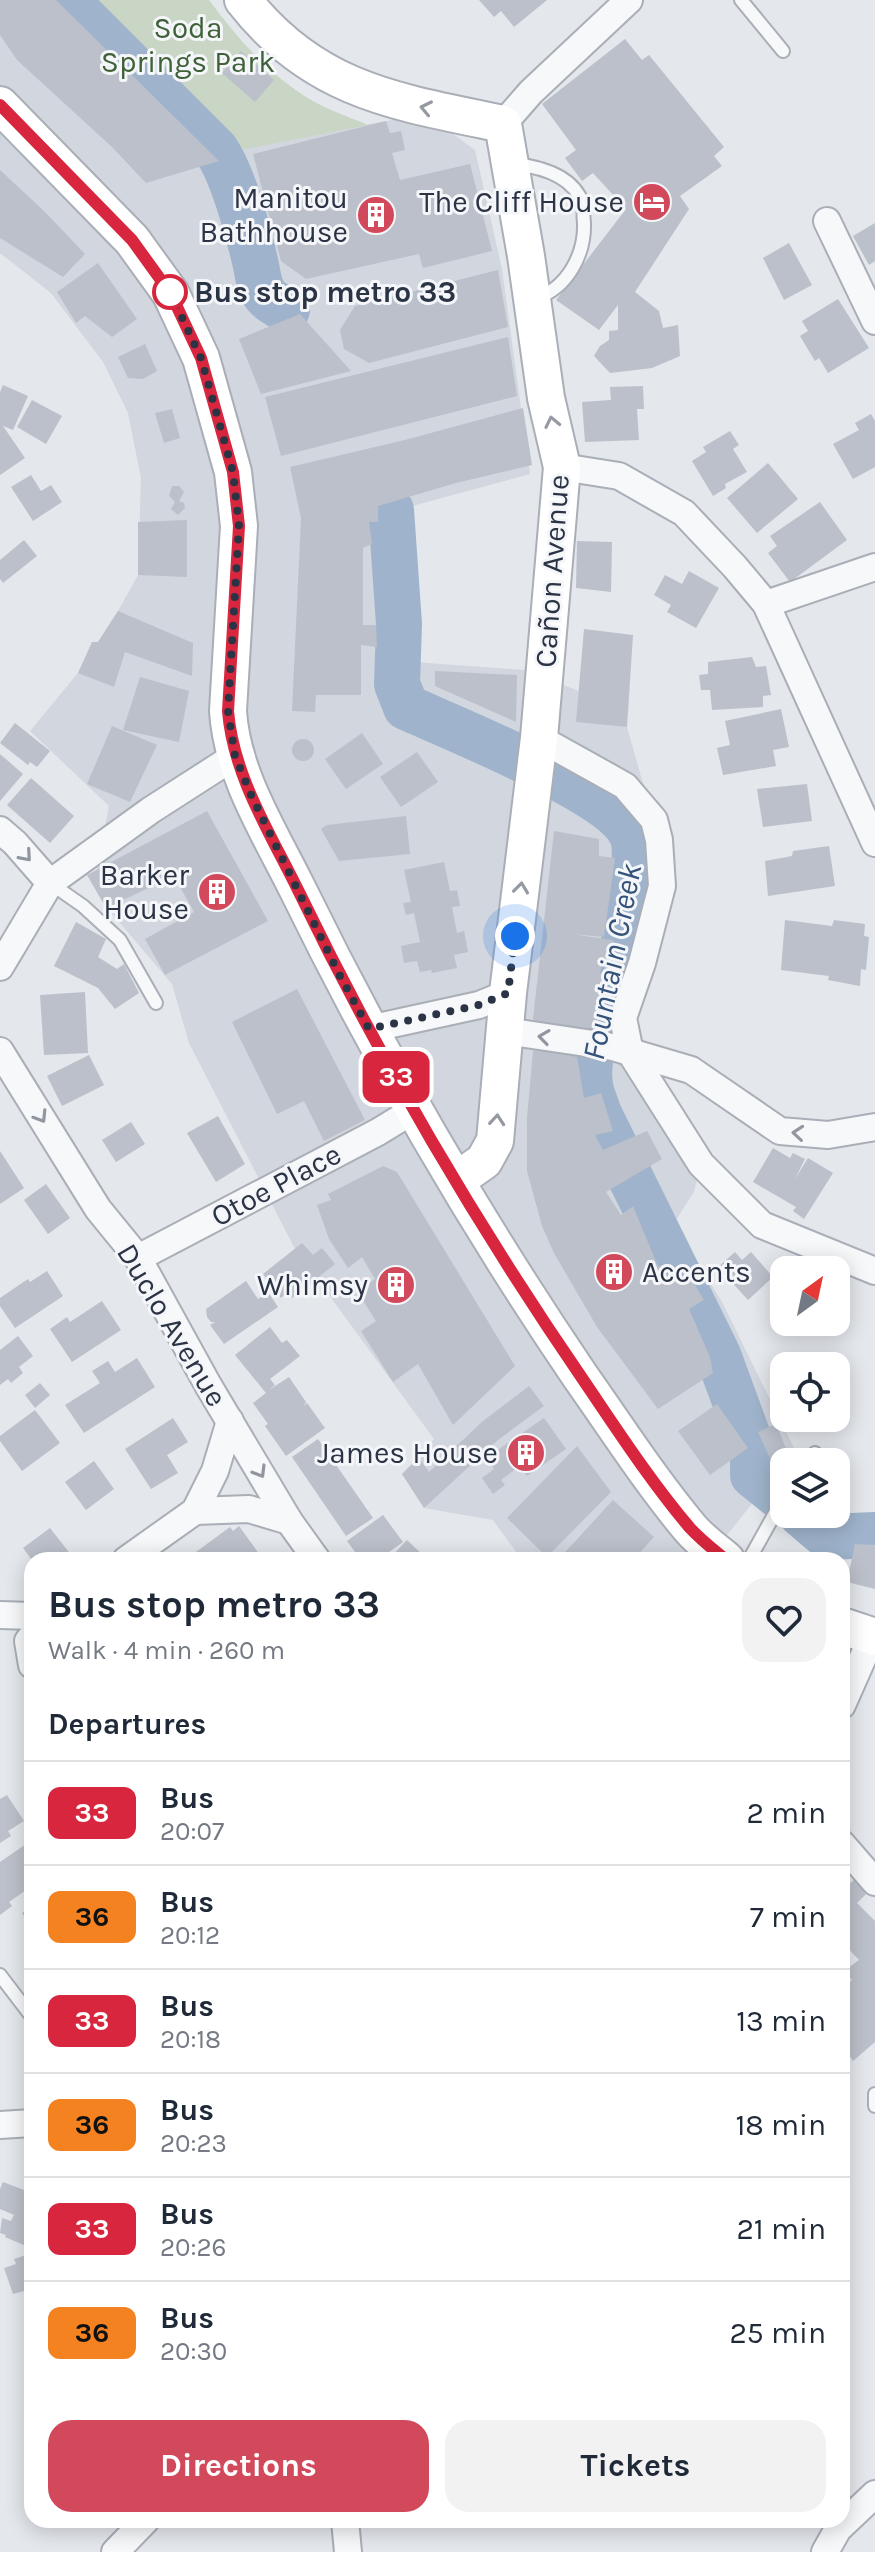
<!DOCTYPE html>
<meta charset="utf-8">
<style>
body{margin:0;font-family:Karla,sans-serif;background:#f2f2f3;color:#1f2937;height:100vh;display:flex;flex-direction:column;font-size:30px;white-space:nowrap}
*{box-sizing:border-box;margin:0}
p{font-size:26px;color:#747a83}
.icon{flex:none;width:44px;height:44px;fill:none;stroke:currentColor;stroke-width:2;stroke-linecap:round;stroke-linejoin:round}
.map{position:relative;flex:1;overflow:hidden}
.drawer{position:absolute;left:24px;top:1552px;width:826px;height:976px;display:flex;flex-direction:column;background:#fff;border-radius:24px;box-shadow:0 4px 20px #0003}
.drawer>*{flex:none}
.badge{padding:0 16px;border-radius:12px;font-size:28px;line-height:52px}
.needle{width:52px;rotate:33deg}
.buttons{position:absolute;left:770px;top:1256px;display:grid;gap:16px}
.buttons a{display:grid;place-items:center;width:80px;height:80px;border-radius:16px;background:#fff;box-shadow:0 4px 20px #0003;font-size:40px}
.you{position:absolute;width:40px;height:40px;margin:-20px;border:6px solid #fff;border-radius:50%;background:#1a73e8;box-shadow:0 0 0 12px #1a73e833}
.map>.badge{position:absolute;translate:-50% -50%;box-shadow:0 0 0 4px #fff}
h2{padding:0 24px;font-size:30px;line-height:72px}
.round{display:grid;place-items:center;flex:none;width:84px;height:84px;border-radius:24px;background:#f2f2f3}
.head{display:flex;align-items:center;justify-content:space-between;height:136px;padding:0 24px}
h1{font-size:38px;font-weight:700;line-height:60px}
.button{display:flex;gap:16px;margin-top:auto;padding:16px 24px}
.button a{flex:1;height:92px;border-radius:24px;background:#d1495b;color:#fff;font-size:32px;font-weight:700;line-height:92px;text-align:center}
.button a+a{background:#f2f2f3;color:#1f2937}
ul{padding:0;list-style:none}
li{display:flex;align-items:center;gap:24px;height:104px;padding:0 24px;border-top:2px solid #e0e1e3}
li div{flex:1}
li b{display:block;font-size:30px}
li em{font-style:normal}
li .badge{min-width:88px;font-weight:700;text-align:center}
.map>svg:first-child{display:block}
.built{fill:#d2d6de}
.green{fill:#c9d6c5}
.lines{fill:none;stroke-linecap:round;stroke-linejoin:round}
.river{stroke:#9fb4cc;stroke-width:46}
.building{fill:#bbc0ca}
.lane-casing{stroke:#a9aeb7;stroke-width:16}
.street-casing{stroke:#a9aeb7;stroke-width:30}
.secondary-casing{stroke:#a9aeb7;stroke-width:40}
.lane{stroke:#f7f8fa;stroke-width:12}
.street{stroke:#f7f8fa;stroke-width:26}
.secondary{stroke:#fff;stroke-width:36}
.oneway{stroke:#959aa2}
.oneway2{stroke:#9196a0}
.line-casing{stroke:#fff;stroke-width:18}
.line{stroke:#d7263d;stroke-width:12}
.walk{stroke:#2b3445;stroke-width:8;stroke-dasharray:0 14.4}
.stop-dot{fill:#fff;stroke:#d7263d;stroke-width:4}
.labels{text-anchor:middle;dominant-baseline:central;stroke-width:6;stroke-linejoin:round;paint-order:stroke}
.park-label{font-size:30px;fill:#3f6138;stroke:#f4f6f9}
.poi-label{font-size:30px;fill:#2b3445;stroke:#f4f6f9;text-anchor:end}
.stop-label{font-size:30px;font-weight:bold;fill:#2b3445;stroke:#f4f6f9;text-anchor:start}
.street-label{font-size:30px;fill:#2b3445;stroke:#f4f6f9}
.water-label{font-size:32px;font-style:italic;fill:#34527a;stroke:#f4f6f9}
</style>
<div class="map">
<svg width="875" height="2552" viewBox="0 0 875 2552">
<rect width="100%" height="100%" fill="#e4e7ec"/>
<!-- built -->
<polygon class="built" points="0,0 64,0 229,159 245,146 398,119 453,134 475,150 502,269 530,474 405,508 414,662 525,670 579,691 577,722 627,727 659,840 623,1018 701,1164 694,1192 674,1223 722,1302 795,1450 707,1560 522,1560 493,1520 424,1508 402,1474 434,1439 294,1247 189,1043 172,984 114,916 94,884 109,806 30,731 78,673 118,611 138,575 141,478 128,413 103,362 51,293 0,253"/>
<!-- green -->
<path class="green" d="M78 0H209C238 39 269 75 311 100 328 110 350 117 368 125L231 152Z"/>
<g class="lines">
<!-- river -->
<g class="river">
<path d="M66 0 216 150C233 175 248 231 255 261 258 273 258 286 266 296 271 302 280 306 287 310"/>
<path d="M391 510 399 624 397 684 406 707C452 728 614 792 632 835 642 859 622 958 613 985 604 1015 585 1052 590 1085 591 1094 596 1104 599 1114L718 1355 753 1450V1475L784 1500"/>
<polyline points="801,1514 828,1537 875,1535"/>
</g>
</g>
<!-- building -->
<g class="building">
<polygon points="0,0 56,0 219,161 146,183 112,147 17,60 0,35"/>
<polygon points="479,0 547,0 514,27 501,11 494,17"/>
<polygon points="625,39 642,60 649,55 724,147 714,156 722,166 680,196 689,209 635,292 659,311 663,328 678,325 680,356 652,368 610,373 594,356 600,346 609,340 609,331 618,330 618,305 599,330 556,300 626,209 593,173 582,181 565,158 576,150 542,104"/>
<polygon points="241,51 274,80 255,102 222,73"/>
<polygon points="386,121 390,133 401,131 405,150 392,153 400,180 470,164 492,251 423,268 419,254 306,279 281,261 253,154"/>
<polygon points="0,170 45,212 85,254 63,277 0,238"/>
<polygon points="875,223 875,261 869,265 853,236"/>
<polygon points="789,243 812,285 784,300 763,258"/>
<polygon points="98,263 137,319 112,337 85,316 76,323 57,292"/>
<polygon points="498,270 508,327 369,363 344,349 340,330 355,306"/>
<polygon points="838,299 869,348 828,373 819,358 815,361 800,336 808,331 802,321"/>
<polygon points="300,314 351,371 261,394 239,339"/>
<polygon points="508,337 517,396 281,456 265,397"/>
<polygon points="145,344 157,371 143,379 128,378 118,357"/>
<polygon points="3,385 28,396 13,430 3,426 25,458 0,475 0,392"/>
<polygon points="643,386 644,409 637,409 639,440 585,442 582,402 611,400 610,387"/>
<polygon points="32,400 62,416 46,444 17,427"/>
<polygon points="523,408 532,465 456,483 378,506 378,522 369,522 372,544 363,548 363,625 376,625 377,647 361,645 361,695 316,695 315,712 292,711 301,518 290,467 405,440"/>
<polygon points="172,409 180,438 164,443 155,413"/>
<polygon points="871,414 875,421 875,467 853,479 833,444 859,430 855,423"/>
<polygon points="730,431 739,445 733,449 747,472 725,484 726,488 713,496 692,461 706,452 703,447"/>
<polygon points="768,463 798,499 757,533 727,498"/>
<polygon points="31,475 41,491 51,485 62,502 33,521 11,487"/>
<polygon points="172,486 179,486 184,492 179,501 184,503 185,508 178,515 171,509 175,502 169,496"/>
<polygon points="820,502 847,540 790,582 768,553 777,546 770,536"/>
<polygon points="187,520 187,577 138,575 138,522"/>
<polygon points="24,540 37,556 3,583 0,579 0,560"/>
<polygon points="577,541 612,542 611,592 576,588"/>
<polygon points="689,571 719,588 696,628 667,612 671,605 654,595 665,575 682,584"/>
<polygon points="118,611 193,643 192,676 125,652 114,687 78,673 92,642 98,642"/>
<polygon points="584,629 633,635 627,727 576,722"/>
<polygon points="752,657 756,667 766,666 771,695 763,696 763,707 712,710 710,690 701,690 699,675 708,674 708,662"/>
<polygon points="435,671 517,675 516,722 435,686"/>
<polygon points="140,677 189,691 179,742 123,730"/>
<polygon points="781,709 789,747 773,750 776,766 723,775 717,748 730,745 725,721"/>
<polygon points="15,723 50,751 37,767 30,762 28,765 0,743"/>
<polygon points="112,726 157,745 130,802 87,784"/>
<polygon points="362,733 383,764 346,789 325,759"/>
<circle cx="303" cy="750" r="11"/>
<polygon points="417,752 438,782 401,807 380,777"/>
<polygon points="0,754 23,774 0,801"/>
<polygon points="31,778 74,816 50,843 7,805"/>
<polygon points="807,784 812,821 763,827 757,789"/>
<polygon points="207,811 268,921 165,975 145,939 194,912 174,876 106,908 87,875"/>
<polygon points="406,816 410,854 339,861 321,829 327,825"/>
<polygon points="554,831 599,839 599,856 615,858 604,937 571,934 613,940 611,961 602,961 600,973 606,974 597,1029 540,1025 533,1019"/>
<polygon points="829,846 835,886 768,896 765,861 792,856 793,851"/>
<polygon points="444,862 450,891 457,890 460,906 452,907 457,933 464,931 468,952 454,955 457,968 432,973 431,970 420,972 417,961 404,963 401,946 420,942 414,913 406,915 403,903 411,902 404,870"/>
<polygon points="785,920 832,926 834,920 865,924 864,936 869,937 866,970 861,969 860,986 828,980 829,976 781,970"/>
<polygon points="76,922 106,939 98,957 117,969 124,964 139,993 115,1009 98,988 54,966"/>
<polygon points="297,989 365,1120 324,1141 304,1101 277,1114 232,1022"/>
<polygon points="85,992 88,1053 44,1055 40,995"/>
<polygon points="576,1050 584,1098 601,1093 613,1131 595,1135 603,1150 647,1131 662,1159 606,1192 621,1215 633,1206 657,1264 672,1283 688,1273 704,1300 689,1309 710,1357 713,1373 658,1409 597,1327 554,1253 542,1226 527,1171 527,1118 533,1051"/>
<polygon points="89,1055 104,1085 62,1106 47,1076"/>
<polygon points="218,1116 245,1164 216,1182 187,1133"/>
<polygon points="131,1122 145,1144 116,1162 102,1140"/>
<polygon points="773,1148 790,1158 793,1153 805,1159 795,1179 808,1158 833,1173 804,1219 793,1211 796,1207 753,1182"/>
<polygon points="0,1151 24,1188 0,1204"/>
<polygon points="383,1166 397,1172 515,1366 453,1425 418,1364 393,1382 361,1331 376,1321 357,1291 375,1279 362,1257 348,1268 329,1239 317,1205 331,1200 328,1194"/>
<polygon points="46,1184 70,1218 48,1234 24,1200"/>
<polygon points="302,1243 313,1255 322,1248 335,1264 292,1298 287,1293 281,1298 263,1274"/>
<polygon points="735,1252 742,1260 751,1252 773,1277 748,1300 718,1267"/>
<polygon points="47,1271 63,1296 15,1328 0,1306 0,1298 28,1279 30,1282"/>
<polygon points="246,1281 258,1299 268,1292 278,1307 224,1344 210,1325 215,1322 211,1322 207,1317 206,1309"/>
<polygon points="102,1301 121,1330 72,1362 50,1329 67,1317 70,1322"/>
<polygon points="270,1327 282,1343 287,1340 300,1356 270,1379 275,1385 269,1390 289,1377 306,1402 304,1406 307,1403 325,1428 286,1456 265,1426 268,1424 253,1403 266,1393 235,1355"/>
<polygon points="18,1336 33,1356 19,1367 23,1373 11,1383 8,1379 0,1385 0,1350"/>
<polygon points="137,1358 155,1387 84,1433 65,1405 100,1383 92,1371 108,1361 115,1372"/>
<polygon points="40,1383 50,1395 35,1408 25,1395"/>
<polygon points="529,1386 544,1406 498,1440 424,1508 402,1474 419,1458 429,1472 483,1421"/>
<polygon points="717,1404 748,1448 710,1475 678,1431"/>
<polygon points="35,1410 60,1443 22,1471 0,1441 0,1436"/>
<polygon points="173,1418 188,1442 167,1455 178,1473 151,1489 125,1449"/>
<polygon points="544,1418 566,1449 527,1476 520,1466 501,1480 505,1485 493,1494 482,1478 494,1469 486,1458"/>
<polygon points="776,1424 789,1456 772,1463 758,1432"/>
<polygon points="318,1439 373,1518 346,1536 292,1457"/>
<polygon points="577,1446 611,1492 547,1557 507,1518"/>
<polygon points="94,1461 114,1489 86,1510 65,1482"/>
<polygon points="613,1500 654,1537 633,1560 558,1560"/>
<polygon points="383,1515 403,1542 378,1560 361,1560 347,1541"/>
<polygon points="239,1526 260,1555 254,1560 185,1560 230,1527 233,1531"/>
<polygon points="50,1528 75,1560 32,1560 23,1548"/>
<polygon points="407,1540 428,1560 388,1560"/>
<polygon points="855,1544 875,1545 875,1589 847,1582"/>
<polygon points="7,1795 24,1821 8,1831 11,1836 0,1843 0,1799"/>
<polygon points="32,1840 32,1886 9,1902 12,1906 0,1915 0,1862"/>
<polygon points="854,1880 866,1894 857,1903 875,1921 875,2042 853,2061 842,2044 842,1988 852,1980 844,1971 859,1960 842,1942 842,1890"/>
<polygon points="32,1906 32,1928 22,1913"/>
<polygon points="3,2182 32,2193 31,2248 5,2237 6,2235 0,2233 2,2218 11,2221 14,2215 0,2209 0,2189"/>
<polygon points="32,2253 32,2295 27,2297 24,2291 13,2294 4,2268 16,2264 14,2259"/>
</g>
<g class="lines">
<!-- lane casing -->
<g class="lane-casing">
<g id="lane">
<polyline points="741,0 783,51"/>
<path d="M515 164C541 167 573 175 583 204 584 209 583 217 584 223 585 254 568 287 537 298"/>
<polyline points="50,883 83,906 120,940 156,1003"/>
<polyline points="807,1462 815,1453"/>
<polyline points="749,1560 784,1497"/>
<polyline points="0,1975 32,2017"/>
<polyline points="875,2094 875,2106"/>
</g>
</g>
<!-- street casing -->
<g class="street-casing">
<g id="street">
<polyline points="503,124 531,92 629,0"/>
<polyline points="827,221 875,321"/>
<polyline points="562,467 619,476 684,513 735,567 766,604 875,843"/>
<polyline points="766,604 875,567"/>
<polyline points="539,738 625,786 654,820 659,840 662,886 642,963 623,1018 630,1052 701,1164 762,1225 875,1271"/>
<polyline points="0,830 15,843 50,883"/>
<polyline points="0,967 50,883 151,810 235,756"/>
<polyline points="369,1029 479,1005 508,993"/>
<polyline points="506,1031 613,1047 691,1070 780,1131 828,1135 875,1127"/>
<polyline points="0,1051 98,1209 138,1258 208,1385 289,1521 317,1560"/>
<polyline points="138,1258 378,1132 414,1110"/>
<polyline points="195,1511 249,1509 289,1521"/>
<polyline points="126,1560 195,1511 215,1471 230,1421"/>
<polyline points="0,1615 32,1616"/>
<polyline points="32,1636 28,1641 32,1665"/>
<polyline points="842,1705 872,1637"/>
<polyline points="842,1844 875,1882"/>
<polyline points="0,2125 32,2123"/>
<polyline points="345,2520 348,2552"/>
<polyline points="115,2552 146,2520"/>
<polyline points="825,2552 838,2529 875,2494"/>
</g>
</g>
<!-- secondary casing -->
<g class="secondary-casing">
<g id="secondary">
<path d="M243 0C314 91 397 102 503 124L526 256 546 398 562 467 539 738 508 993 495 1141 484 1161 457 1180"/>
<path d="M0 105 132 240 171 294 201 358 233 472 239 526 228 711C232 775 270 833 298 890 380 1058 475 1221 580 1376 616 1427 650 1480 690 1528 700 1540 714 1550 726 1560"/>
<polyline points="842,1626 875,1637"/>
</g>
</g>
<!-- lane -->
<use href="#lane" class="lane"/>
<!-- street -->
<use href="#street" class="street"/>
<!-- secondary -->
<use href="#secondary" class="secondary"/>
</g>
<!-- one-way arrows -->
<defs><path id="oneway-chevron" d="M-2-3.5L2.5 0L-2 3.5" fill="none" stroke-width="1.6" stroke-linecap="round" stroke-linejoin="round" transform="scale(2)"/></defs>
<g class="oneway">
<use href="#oneway-chevron" transform="translate(426 108) rotate(-168)"/>
<use href="#oneway-chevron" transform="translate(552 422) rotate(-102)"/>
<use href="#oneway-chevron" transform="translate(521 888) rotate(-83)"/>
<use href="#oneway-chevron" transform="translate(497 1120) rotate(-85)"/>
</g>
<g class="oneway2">
<use href="#oneway-chevron" transform="translate(26 856) rotate(49)"/>
<use href="#oneway-chevron" transform="translate(544 1037) rotate(-172)"/>
<use href="#oneway-chevron" transform="translate(41 1117) rotate(58)"/>
<use href="#oneway-chevron" transform="translate(798 1133) rotate(-175)"/>
<use href="#oneway-chevron" transform="translate(260 1472) rotate(59)"/>
</g>
<g class="lines">
<!-- line casing -->
<g class="line-casing">
<path id="line" d="M0 105 132 240 171 294 201 358 233 472 239 526 228 711C233 775 270 833 298 890 380 1060 477 1225 584 1381 618 1431 651 1482 690 1528 701 1540 714 1550 726 1560"/>
</g>
<!-- line -->
<use href="#line" class="line"/>
<!-- walk -->
<polyline class="walk" points="170,292 201,358 233,472 239,526 228,711 235,756 252,797 339,974 369,1029 479,1005 508,993 515,936"/>
</g>
<!-- icons -->
<defs>
<g id="hotel-disc" transform="scale(2)"><circle r="9.5" fill="#d1495b" stroke="#f4f6f9"/><path d="M-6-4.5h1.5V1H6V5H4.5V3h-9V5H-6ZM-4 0a1.8 1.8 0 1 1 3.6 0ZM.5 0V-2.5h3Q6-2.5 6 0Z" fill="#fff"/></g>
<g id="building-disc" transform="scale(2)"><circle r="9.5" fill="#d1495b" stroke="#f4f6f9"/><path d="M-4-6H4V6H1V3H-1V6H-4ZM-2.5-4.3h1.7v1.8h-1.7ZM.8-4.3h1.7v1.8H.8ZM-2.5-1h1.7V.8h-1.7ZM.8-1h1.7V.8H.8Z" fill="#fff"/></g>
</defs>
<g fill-rule="evenodd">
<use href="#hotel-disc" x="652" y="202"/>
<use href="#building-disc" x="376" y="215"/>
<use href="#building-disc" x="217" y="892"/>
<use href="#building-disc" x="614" y="1272"/>
<use href="#building-disc" x="396" y="1285"/>
<use href="#building-disc" x="526" y="1453"/>
</g>
<!-- markers -->
<circle class="stop-dot" cx="170" cy="292" r="16"/>
<g class="labels">
<!-- park labels -->
<g class="park-label">
<text x="188" y="28">Soda<tspan x="188" dy="34">Springs Park</tspan></text>
</g>
<!-- poi labels -->
<g class="poi-label">
<text x="348" y="198">Manitou<tspan x="348" dy="34">Bathhouse</tspan></text>
<text x="624" y="202">The Cliff House</text>
<text x="189" y="875">Barker<tspan x="189" dy="34">House</tspan></text>
<text x="642" y="1272" text-anchor="start">Accents</text>
<text x="368" y="1285">Whimsy</text>
<text x="498" y="1453">James House</text>
</g>
<!-- stop labels -->
<g class="stop-label">
<text x="194" y="292">Bus stop metro 33</text>
</g>
<!-- street labels -->
<g class="street-label">
<text transform="translate(552 571) rotate(-86)">Cañon Avenue</text>
<text transform="translate(276 1185) rotate(-28)">Otoe Place</text>
<text transform="translate(172 1325) rotate(59)">Duclo Avenue</text>
</g>
<!-- water labels -->
<g class="water-label">
<text transform="translate(612 962) rotate(-79)">Fountain Creek</text>
</g>
</g>
</svg>
<div class="buttons">
<a><svg class="needle" viewBox="-14 -14 28 28"><path d="M0-13l5 13h-10z" fill="#e53935"/><path d="M0 13l5-13h-10z" fill="#747a83"/></svg></a>
<a><svg class="icon" aria-label="locate" viewBox="0 0 24 24"><circle cx="12" cy="12" r="6"/><path d="M12 2v4M12 18v4M2 12h4M18 12h4"/></svg></a>
<a><svg class="icon" aria-label="layers" viewBox="0 0 24 24"><path d="M12 4l9 5-9 5-9-5zM3 14l9 5 9-5"/></svg></a>
</div>
<div class="you" style="left:515px;top:936px"></div>
<b class="badge" style="left:396px;top:1077px;background:#d7263d;color:#fff">33</b>
<section class="drawer">
<div class="head"><div><h1>Bus stop metro 33</h1><p>Walk · 4 min · 260 m</p></div><a class="round"><svg class="icon" aria-label="heart" viewBox="0 0 24 24"><path d="M12 20l-8-8c-3-5 5-10 8-4 3-6 11-1 8 4z"/></svg></a></div>
<h2>Departures</h2>
<ul>
<li><span class="badge" style="background:#d7263d;color:#fff">33</span><div><b>Bus</b><p>20:07</p></div><em>2 min</em></li>
<li><span class="badge" style="background:#f58220;color:#111">36</span><div><b>Bus</b><p>20:12</p></div><em>7 min</em></li>
<li><span class="badge" style="background:#d7263d;color:#fff">33</span><div><b>Bus</b><p>20:18</p></div><em>13 min</em></li>
<li><span class="badge" style="background:#f58220;color:#111">36</span><div><b>Bus</b><p>20:23</p></div><em>18 min</em></li>
<li><span class="badge" style="background:#d7263d;color:#fff">33</span><div><b>Bus</b><p>20:26</p></div><em>21 min</em></li>
<li><span class="badge" style="background:#f58220;color:#111">36</span><div><b>Bus</b><p>20:30</p></div><em>25 min</em></li>
</ul>
<div class="button"><a>Directions</a><a>Tickets</a></div>
</section>
</div>
